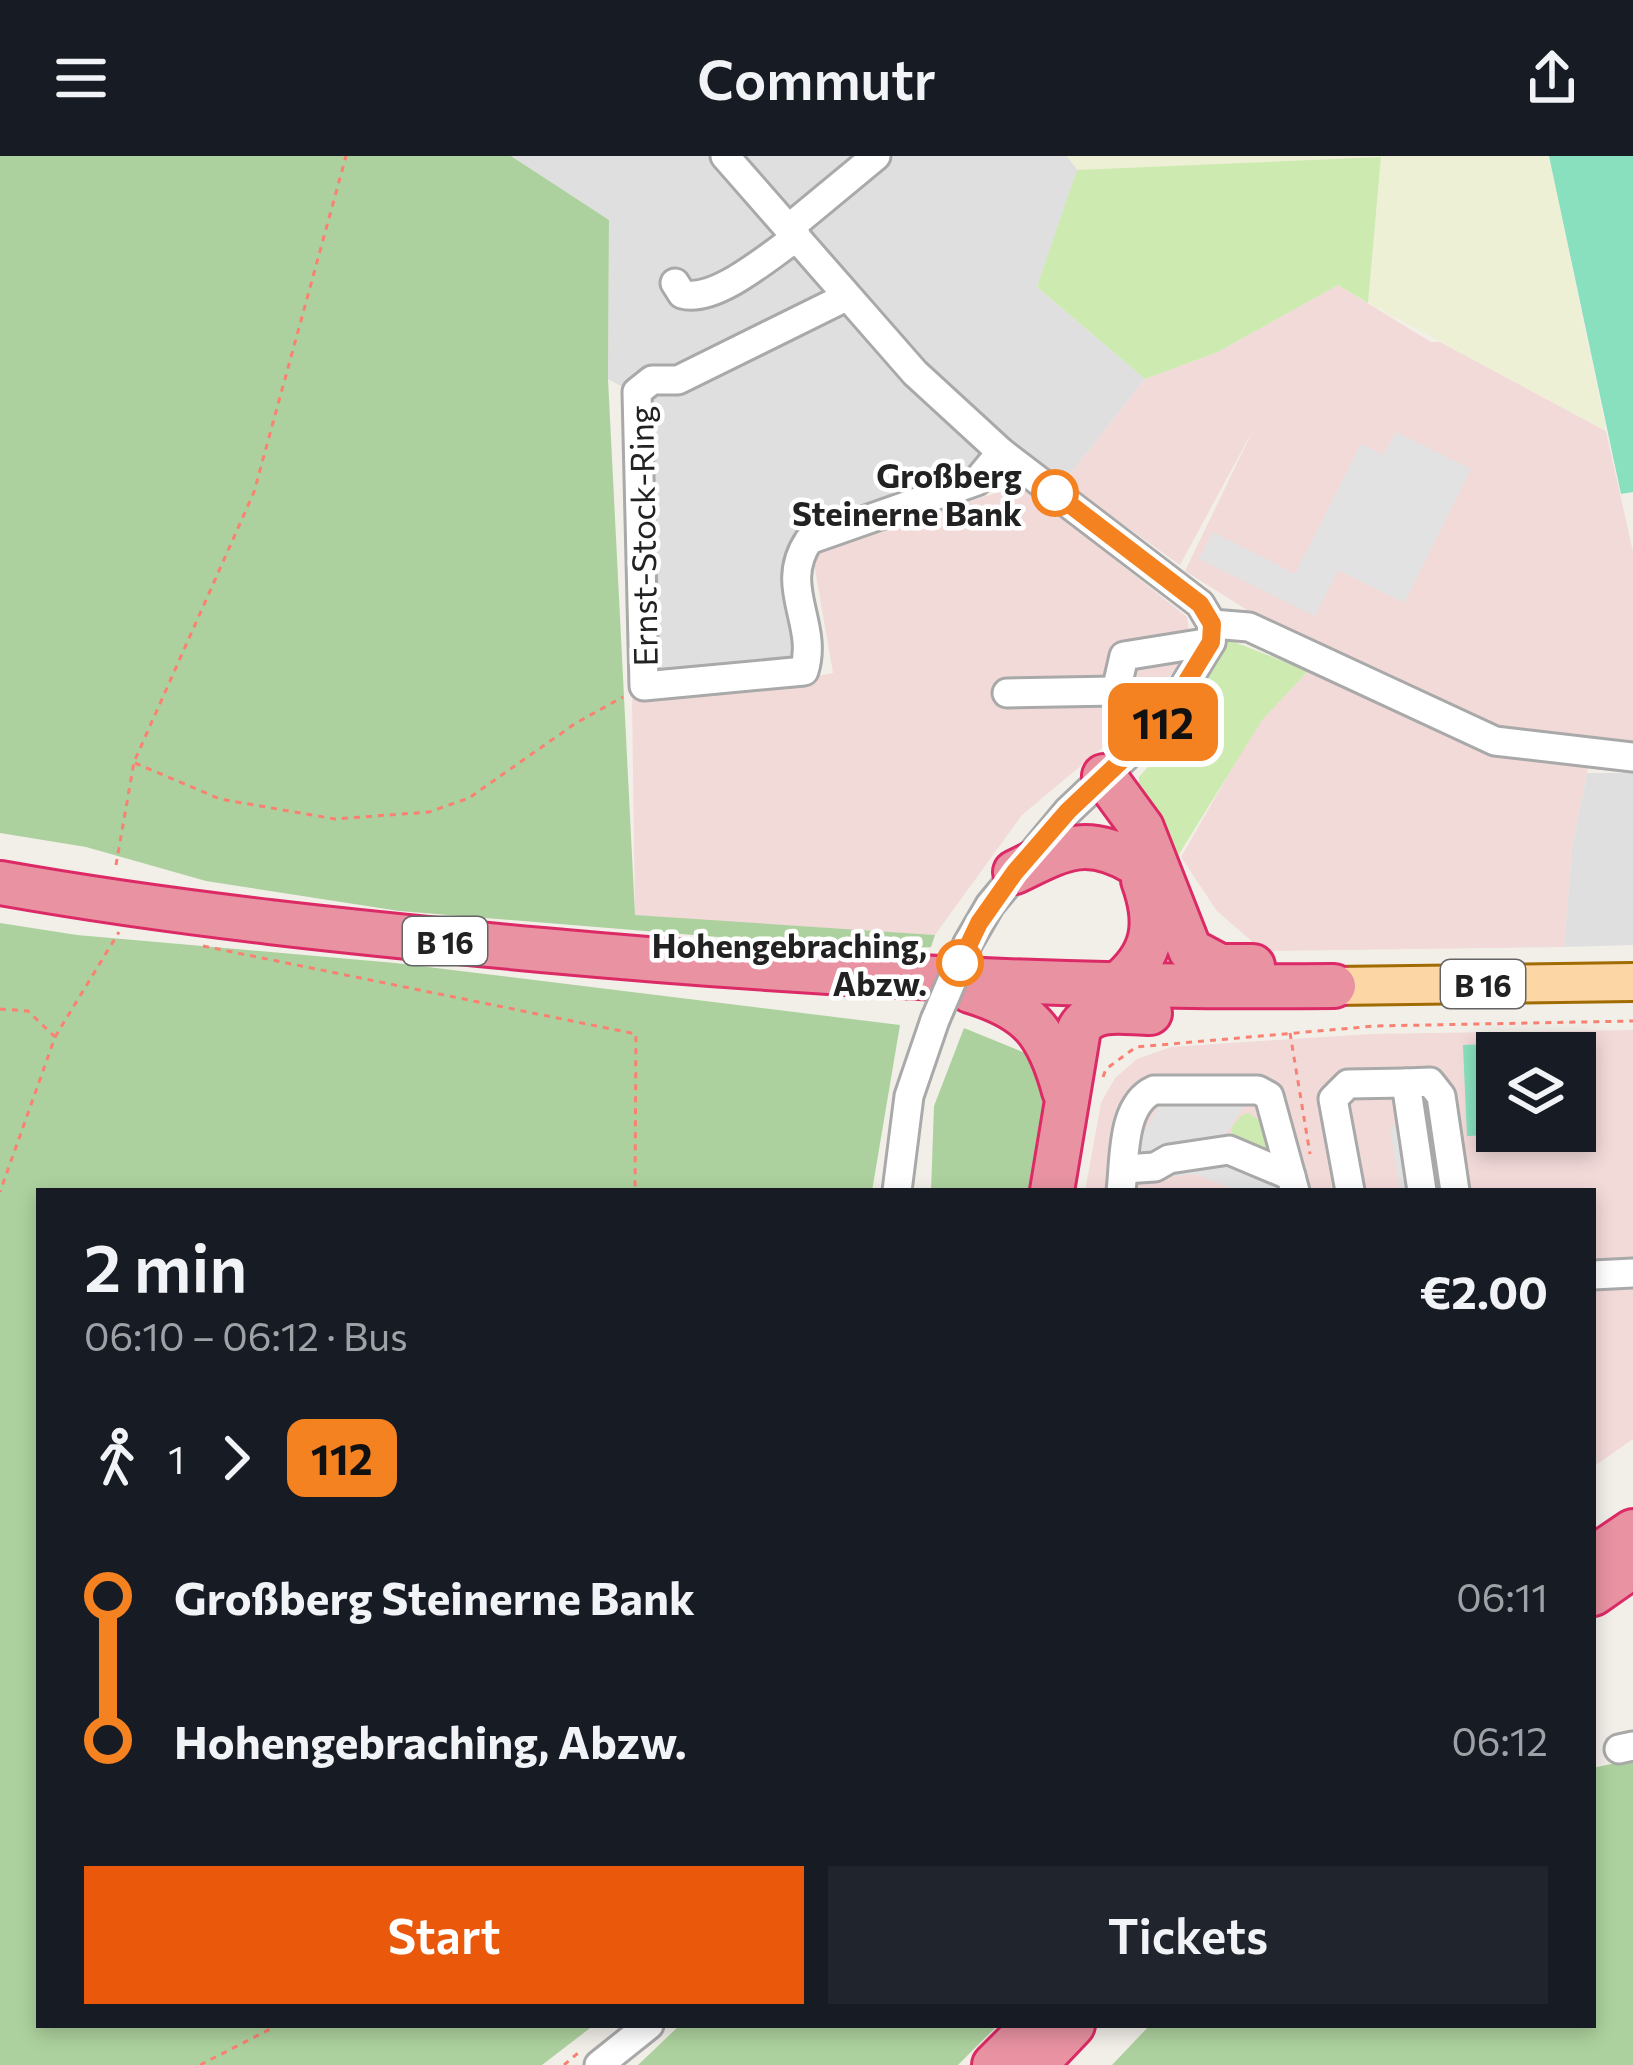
<!DOCTYPE html>
<meta charset="utf-8">
<style>
body{margin:0;font-family:Commissioner,sans-serif;background:#20242c;color:#f1f3f6;height:100vh;display:flex;flex-direction:column;font-size:45px;white-space:nowrap}
*{box-sizing:border-box;margin:0}
p{font-size:39px;color:#9ea1a6}
.icon{flex:none;width:66px;height:66px;fill:none;stroke:currentColor;stroke-width:2;stroke-linecap:round;stroke-linejoin:round}
.map{position:relative;flex:1;overflow:hidden}
.sheet{position:absolute;left:36px;top:1032px;width:1560px;height:840px;display:flex;flex-direction:column;background:#171b24;border-radius:0px;box-shadow:0 6px 18px #0003}
.sheet>*{flex:none}
.badge{padding:0 24px;border-radius:18px;font-size:42px;line-height:78px}
.buttons{position:absolute;left:1476px;top:876px;display:grid;gap:24px}
.buttons a{display:grid;place-items:center;width:120px;height:120px;border-radius:0px;background:#171b24;box-shadow:0 6px 18px #0003;font-size:60px}
.map>.badge{position:absolute;translate:-50% -50%;box-shadow:0 0 0 6px #fff}
.legs{display:flex;align-items:center;gap:18px;height:132px;padding:0 48px;font-size:39px}
.legs p{margin-inline-start:auto}
.headline{display:flex;align-items:center;justify-content:space-between;height:204px;padding:0 48px}
h1{font-size:66px;font-weight:600;line-height:90px}
.cta{display:flex;gap:24px;margin-top:auto;padding:24px 48px}
.cta a{flex:1;height:138px;border-radius:0px;background:#ea580c;color:#fff;font-size:48px;font-weight:600;line-height:138px;text-align:center}
.cta a+a{background:#20242c;color:#f1f3f6}
ul{padding:0 48px;list-style:none}
li{display:flex;align-items:center;gap:42px;height:144px;font-size:45px}
li i{display:grid;place-items:center;width:18px;height:100%;margin:0 15px;background:currentColor}
li i::after{content:'';width:30px;height:30px;margin:-15px;border:9px solid;border-radius:50%;background:#171b24}
li p{margin-inline-start:auto}
li:first-child i{background:linear-gradient(#0000 50%,currentColor 0)}
li:last-child i{background:linear-gradient(currentColor 50%,#0000 0)}
header{display:flex;justify-content:space-between;align-items:center;height:156px;padding:0 48px;background:#171b24;font-size:54px;font-weight:600}
.map>svg:first-child{display:block}
.residential{fill:#e0dfdf}
.commercial{fill:#f2dad9;fill-rule:evenodd}
.farmland{fill:#eef0d5}
.grass{fill:#cdebb0}
.forest{fill:#add19e}
.pitch{fill:#88e0be}
.parking{fill:#e2e2e2}
.lines{fill:none;stroke-linecap:round;stroke-linejoin:round}
.minor-casing{stroke:#a9a9a9;stroke-width:33}
.major-casing{stroke:#a06b00;stroke-width:42}
.highway-casing{stroke:#dc2a67;stroke-width:48}
.path{stroke:#fa8072;stroke-width:3;stroke-dasharray:6 6;stroke-linecap:butt}
.minor{stroke:#fff;stroke-width:27}
.major{stroke:#fcd6a4;stroke-width:36}
.highway{stroke:#e892a2;stroke-width:42}
.minor-bridge-casing{stroke:#a9a9a9;stroke-width:33;stroke-linecap:butt}
.minor-bridge{stroke:#fff;stroke-width:27}
.line-1-casing{stroke:#fff;stroke-width:27}
.line-1{stroke:#f58220;stroke-width:18}
.stop-1-dot{fill:#fff;stroke:#f58220;stroke-width:6}
.labels{text-anchor:middle;dominant-baseline:central;stroke-width:9;stroke-linejoin:round;paint-order:stroke}
.shield{fill:#fff;stroke:#646464;stroke-width:3}
.shield-label{font-size:30px;font-weight:bold;fill:#222}
.stop-label{font-size:33px;font-weight:bold;fill:#222;stroke:#fff;text-anchor:end}
.street-label{font-size:33px;fill:#222;stroke:#fff}
</style>
<header><svg class="icon" aria-label="menu" viewBox="0 0 24 24"><path d="M4 6h16M4 12h16M4 18h16"/></svg>Commutr<svg class="icon" aria-label="share" viewBox="0 0 24 24"><path d="M12 15V3M7 8l5-5 5 5M5 13v7h14v-7"/></svg></header>
<div class="map">
<svg width="1633" height="1909" viewBox="0 0 1633 1909">
<rect width="100%" height="100%" fill="#f2efe9"/>
<!-- residential -->
<g class="residential">
<polygon points="511,0 1067,0 1079,16 1037,131 1145,223 1064,326 1006,282 972,317 794,380 788,395 801,495 797,506 657,522 648,245 608,223 609,64"/>
<polygon points="1587,617 1633,617 1633,789 1564,791 1572,693"/>
</g>
<!-- commercial -->
<g class="commercial">
<polygon points="1338,129 1431,186 1440,186 1606,275 1633,396 1633,593 1493,580 1285,478 1185,415 1253,274 1180,409 1064,326 1145,223 1218,196"/>
<polygon points="1021,329 1187,461 1190,480 1181,508 1101,593 1022,659 935,779 635,760 632,543 651,536 785,526 833,517 813,402 825,391"/>
<polygon points="1308,515 1495,585 1591,596 1572,693 1564,791 1263,795 1217,755 1181,701 1258,567"/>
<path d="M1633 874V1283L1593 1311V1035H1085L1101 947 1115 922 1137 903 1171 891 1369 878ZM1497 897H1575V975H1497Z"/>
</g>
<!-- farmland -->
<polygon class="farmland" points="1067,0 1549,0 1606,275 1368,147 1381,2 1079,16"/>
<!-- grass -->
<g class="grass">
<polygon points="1381,1 1368,147 1338,129 1218,196 1145,223 1037,131 1077,14"/>
<polygon points="1229,484 1308,515 1262,564 1173,708 1138,636 1139,621 1171,584"/>
<polygon points="1249,957 1264,968 1268,996 1233,985 1231,972 1242,959"/>
</g>
<!-- forest -->
<g class="forest">
<polygon points="0,0 511,0 609,64 608,223 635,759 935,779 931,791 879,794 399,755 206,725 86,691 0,677"/>
<polygon points="0,767 77,779 395,807 900,869 872,1035 39,1035 39,1869 594,1869 542,1909 0,1909"/>
<polygon points="964,872 1045,905 1040,988 1030,1035 931,1035 934,950"/>
<polygon points="1633,1603 1633,1909 1112,1909 1150,1869 1593,1869 1593,1612"/>
<polygon points="680,1869 998,1869 958,1909 638,1909"/>
</g>
<!-- pitch -->
<g class="pitch">
<polygon points="1549,0 1633,0 1633,336 1621,338"/>
<polygon points="1510,887 1511,897 1497,897 1497,975 1515,978 1467,980 1463,889"/>
</g>
<!-- parking -->
<g class="parking">
<polygon points="1396,276 1471,313 1404,447 1338,414 1315,460 1199,403 1213,376 1295,418 1361,288 1383,299"/>
<polygon points="1169,934 1253,934 1220,988 1295,1035 1239,1035 1195,1018 1175,1020 1130,1014 1132,997"/>
<polygon points="1409,952 1422,958 1427,952 1443,959 1455,1035 1400,1035 1390,973"/>
</g>
<g class="lines">
<!-- minor casing -->
<g class="minor-casing">
<g id="minor">
<polyline points="725,0 915,217 1001,296 1200,448 1212,468 1211,486 1162,566 1068,655 990,749 968,787"/>
<polyline points="789,72 876,0"/>
<path d="M675 127 682 138C715 148 770 99 797 81"/>
<path d="M846 141 678 224H652L637 236 644 530 804 515C819 467 777 431 809 384L977 325 1001 296"/>
<polyline points="1212,468 1249,471 1495,585 1633,601"/>
<polyline points="1116,535 1124,500 1211,486"/>
<polyline points="1007,537 1116,535 1162,566"/>
<polyline points="1124,1013 1155,1011 1169,1003 1229,994 1291,1020"/>
<polyline points="897,1035 909,940 935,864"/>
<path d="M1121 1035C1125 1003 1121 949 1154 934H1258L1269 940 1295 1035"/>
<polyline points="1350,1035 1333,943 1348,928 1406,927"/>
<polyline points="1422,1035 1406,927 1430,926 1441,940 1455,1035"/>
<polyline points="1593,1119 1633,1117"/>
<polyline points="1619,1593 1633,1590"/>
<polyline points="599,1909 649,1869"/>
</g>
</g>
<!-- major casing -->
<g class="major-casing">
<polyline id="major" points="1334,830 1633,826"/>
</g>
<!-- highway casing -->
<g class="highway-casing">
<g id="highway">
<polyline points="1104,620 1142,672 1190,794 1220,810 1253,810"/>
<path d="M1015 716C1062 693 1086 678 1135 707"/>
<path d="M0 727C180 759 360 777 542 794 805 818 1070 833 1334 830"/>
<path d="M1118 828C1154 799 1159 768 1143 724"/>
<path d="M970 835C1030 853 1048 876 1064 935"/>
<path d="M1052 1035 1079 873C1093 849 1125 857 1150 857"/>
<polyline points="1593,1402 1633,1375"/>
<polyline points="1593,1438 1633,1410"/>
<polyline points="994,1909 1034,1869"/>
<polyline points="1035,1909 1073,1869"/>
</g>
</g>
<!-- path -->
<g class="path">
<polyline points="135,607 220,643 335,663 429,656 469,642 576,567 623,541"/>
<polyline points="116,709 134,606 254,336 346,0"/>
<polyline points="203,790 636,878 635,1035"/>
<polyline points="0,853 28,855 55,881 0,1036"/>
<polyline points="1290,877 1310,998"/>
<polyline points="55,881 119,776"/>
<polyline points="1103,921 1106,913 1136,891 1375,870 1633,865"/>
<polyline points="200,1909 278,1869"/>
<polyline points="564,1909 578,1897"/>
</g>
<!-- minor -->
<use href="#minor" class="minor"/>
<!-- major -->
<use href="#major" class="major"/>
<!-- highway -->
<use href="#highway" class="highway"/>
<!-- minor-bridge casing -->
<g class="minor-bridge-casing">
<polyline id="minor-bridge" points="935,864 968,787"/>
</g>
<!-- minor-bridge -->
<use href="#minor-bridge" class="minor-bridge"/>
</g>
<g class="lines">
<!-- line-1 casing -->
<g class="line-1-casing">
<polyline id="line-1" points="960,807 979,767 1015,716 1068,655 1162,566 1211,486 1212,468 1200,448 1055,337"/>
</g>
<!-- line-1 -->
<use href="#line-1" class="line-1"/>
</g>
<!-- markers -->
<g class="stop-1-dot">
<circle cx="1055" cy="337" r="21"/>
<circle cx="960" cy="807" r="21"/>
</g>
<g class="labels">
<!-- shield labels -->
<g class="shield">
<rect x="403" y="761" width="84" height="48" rx="9"/>
<rect x="1441" y="804" width="84" height="48" rx="9"/>
</g>
<g class="shield-label">
<text x="445" y="785">B 16</text>
<text x="1483" y="828">B 16</text>
</g>
<!-- stop labels -->
<g class="stop-label">
<text x="1022" y="318">Großberg<tspan x="1022" dy="38">Steinerne Bank</tspan></text>
<text x="927" y="788">Hohengebraching,<tspan x="927" dy="38">Abzw.</tspan></text>
</g>
<!-- street labels -->
<g class="street-label">
<text transform="translate(642 380) rotate(-91)">Ernst-Stock-Ring</text>
</g>
</g>
</svg>
<div class="buttons">
<a><svg class="icon" aria-label="layers" viewBox="0 0 24 24"><path d="M12 4l9 5-9 5-9-5zM3 14l9 5 9-5"/></svg></a>
</div>
<b class="badge" style="left:1163px;top:566px;background:#f58220;color:#111">112</b>
<section class="sheet">
<div class="headline"><div><h1>2 min</h1><p>06:10 – 06:12 · Bus</p></div><b>€2.00</b></div>
<div class="legs"><svg class="icon" aria-label="walk" viewBox="0 0 24 24"><circle cx="13" cy="4" r="2"/><path d="M13 8l-2 6 4 7M11 14l-3 7M7 12l3-4h3l4 4"/></svg>1<svg class="icon" aria-label="forward" viewBox="0 0 24 24"><path d="M9 5l7 7-7 7"/></svg><b class="badge" style="background:#f58220;color:#111">112</b></div>
<ul>
<li><i style="color:#f58220"></i><b>Großberg Steinerne Bank</b><p>06:11</p></li>
<li><i style="color:#f58220"></i><b>Hohengebraching, Abzw.</b><p>06:12</p></li>
</ul>
<div class="cta"><a>Start</a><a>Tickets</a></div>
</section>
</div>
